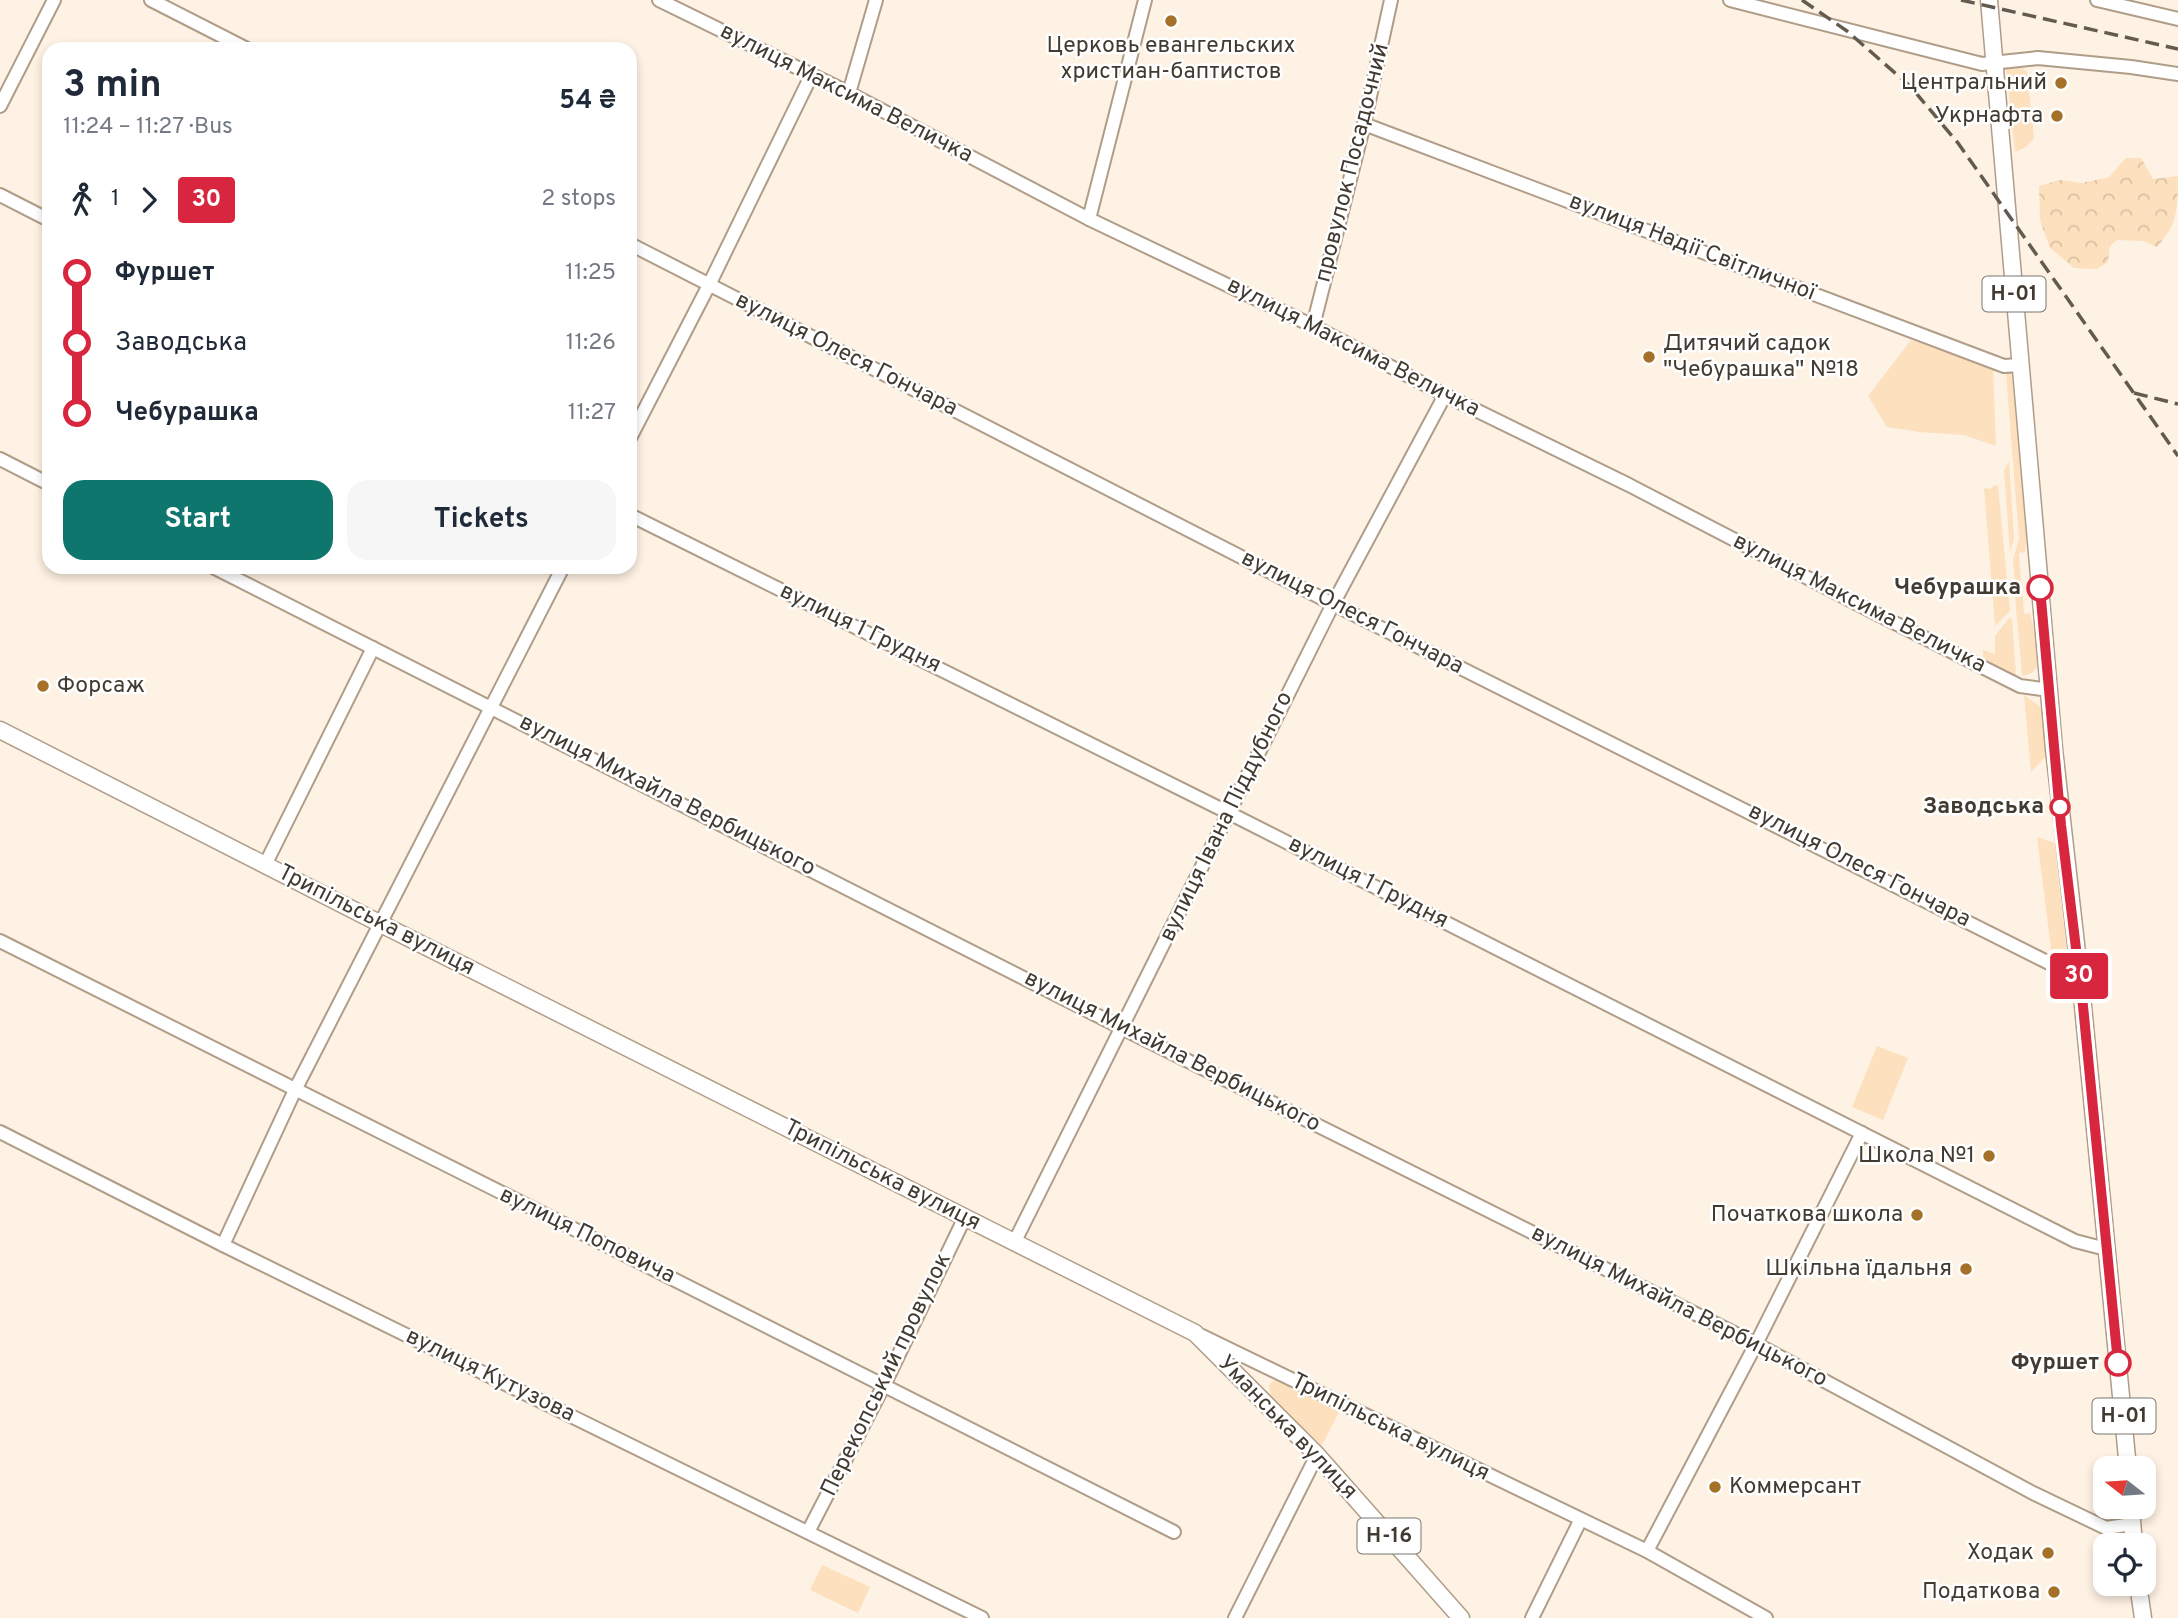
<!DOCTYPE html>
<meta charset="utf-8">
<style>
body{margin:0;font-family:Overpass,sans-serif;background:#f6f6f7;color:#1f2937;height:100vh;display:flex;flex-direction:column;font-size:26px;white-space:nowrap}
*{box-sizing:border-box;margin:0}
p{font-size:23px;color:#747a83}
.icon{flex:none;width:38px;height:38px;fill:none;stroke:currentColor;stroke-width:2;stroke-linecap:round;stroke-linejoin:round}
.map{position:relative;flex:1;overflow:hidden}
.drawer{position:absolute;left:42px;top:42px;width:595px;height:532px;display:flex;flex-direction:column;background:#fff;border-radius:21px;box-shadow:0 4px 10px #0003}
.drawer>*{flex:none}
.badge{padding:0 14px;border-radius:5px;font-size:24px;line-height:46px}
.needle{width:46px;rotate:287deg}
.buttons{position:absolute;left:2093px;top:1456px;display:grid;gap:14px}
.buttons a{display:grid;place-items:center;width:63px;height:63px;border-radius:14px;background:#fff;box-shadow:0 4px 10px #0003;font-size:35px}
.map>.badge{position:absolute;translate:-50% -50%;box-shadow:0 0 0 4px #fff}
.legs{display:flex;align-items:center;gap:10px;height:77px;padding:0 21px;font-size:23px}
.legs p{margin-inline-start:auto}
.headline{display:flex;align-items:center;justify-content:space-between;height:119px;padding:0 21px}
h1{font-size:38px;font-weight:700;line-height:52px}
.action{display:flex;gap:14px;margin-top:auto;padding:14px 21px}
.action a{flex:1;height:80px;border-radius:21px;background:#0f766e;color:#fff;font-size:28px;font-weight:700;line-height:80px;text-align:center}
.action a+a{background:#f6f6f7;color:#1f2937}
ul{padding:0 21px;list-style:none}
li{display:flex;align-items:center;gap:24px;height:70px;font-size:26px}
li i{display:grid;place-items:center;width:10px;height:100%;margin:0 9px;background:currentColor}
li i::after{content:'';width:18px;height:18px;margin:-9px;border:5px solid;border-radius:50%;background:#fff}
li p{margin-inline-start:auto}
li:first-child i{background:linear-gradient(#0000 50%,currentColor 0)}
li:last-child i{background:linear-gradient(currentColor 50%,#0000 0)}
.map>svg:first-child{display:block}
.grass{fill:#fde0bd}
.forest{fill:url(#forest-crowns)}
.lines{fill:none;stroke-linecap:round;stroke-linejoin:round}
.minor-casing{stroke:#b09d88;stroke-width:16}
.major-casing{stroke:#b09d88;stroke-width:19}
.minor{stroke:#fff;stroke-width:12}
.major{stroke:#fff;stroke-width:16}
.rail{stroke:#635b50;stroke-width:3.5;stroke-dasharray:14 7;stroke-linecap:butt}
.line-1-casing{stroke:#fff;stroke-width:16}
.line-1{stroke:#d7263d;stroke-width:10}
.poi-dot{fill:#a57129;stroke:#fff;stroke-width:2.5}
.stop-1-dot{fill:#fff;stroke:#d7263d;stroke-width:3.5}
.labels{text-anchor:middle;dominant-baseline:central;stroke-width:5;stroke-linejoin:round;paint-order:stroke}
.shield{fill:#fff;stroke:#7b766f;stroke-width:2}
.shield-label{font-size:21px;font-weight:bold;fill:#423b31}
.poi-label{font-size:23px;fill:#423b31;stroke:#fff;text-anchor:end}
.street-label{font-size:23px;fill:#423b31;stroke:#fff}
.stop-label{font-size:23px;font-weight:bold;fill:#423b31;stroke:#fff;text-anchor:end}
</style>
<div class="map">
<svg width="2178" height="1618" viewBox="0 0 2178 1618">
<defs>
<pattern id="forest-crowns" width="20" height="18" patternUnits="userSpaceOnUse" patternTransform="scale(1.75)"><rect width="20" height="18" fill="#fde0bd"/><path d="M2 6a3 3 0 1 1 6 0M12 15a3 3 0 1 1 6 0" fill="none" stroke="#dac1a3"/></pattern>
</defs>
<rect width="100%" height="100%" fill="#fef2e4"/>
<!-- grass -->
<g class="grass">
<polygon points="2017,66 2023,68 2027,72 2034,138 2026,147 2015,152 2006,68"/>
<polygon points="1911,340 1993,365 1996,446 1964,435 1919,432 1887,427 1868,396"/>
<polygon points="2012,372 2027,535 2025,552 2019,553 2021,583 2015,583 2013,560 2019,539 2006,373"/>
<polygon points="2009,461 2014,539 2010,551 2004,471"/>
<polygon points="1994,485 1998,486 2010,611 1995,626 1984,488 1991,489"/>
<path d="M2023 596 2024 614 2030 613 2038 644 2039 663C2036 671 2030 675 2022 676L2015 597Z"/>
<path d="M2009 618 2012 619 2016 675C2004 675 1993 664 1983 658V650L1995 654V636Z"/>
<polygon points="2024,695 2042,708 2048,754 2031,772"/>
<polygon points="2037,837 2055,843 2066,945 2065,951 2052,957"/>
<polygon points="1877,1046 1908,1058 1883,1120 1852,1107"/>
<polygon points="1276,1380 1341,1408 1320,1449 1271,1397 1269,1385 1273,1381"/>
<polygon points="822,1565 870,1587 858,1613 810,1590"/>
</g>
<!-- forest -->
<path class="forest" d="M2126 158H2141L2153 179 2178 176C2178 208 2178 224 2157 247L2143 241 2117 240 2110 246 2108 262 2097 269 2074 268 2050 248 2040 220 2039 186 2060 180 2082 183 2109 177Z"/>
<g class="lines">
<!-- minor casing -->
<g class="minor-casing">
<g id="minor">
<polyline points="151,0 247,49"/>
<polyline points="659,0 849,93 1089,219 1313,326 1445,395 1629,485 1873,612 2020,686 2049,690"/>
<polyline points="1730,0 1982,64 2038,58 2131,67 2178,74"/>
<polyline points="2097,0 2178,19"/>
<polyline points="849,93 876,0"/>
<polyline points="0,106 54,0"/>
<polyline points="1364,124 2004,366 2020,365"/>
<polyline points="0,195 49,220"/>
<polyline points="1089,219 1145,0"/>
<polyline points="630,244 1333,604 2049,963 2078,968"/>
<polyline points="1313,326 1364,124 1391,0"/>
<polyline points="630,438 709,285 811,76"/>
<polyline points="0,459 49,484"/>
<polyline points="630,515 1229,813 2075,1241 2106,1249"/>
<polyline points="213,567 1122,1028 1756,1344 2033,1493 2106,1528 2132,1524"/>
<polyline points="265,865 373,648"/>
<path d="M0 941C391 1139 784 1332 1174 1532"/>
<polyline points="0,1132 223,1245 982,1618"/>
<polyline points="1014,1243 1333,604 1445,395"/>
<polyline points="223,1245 295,1090 563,567"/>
<polyline points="1202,1336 1647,1551 1766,1618"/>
<polyline points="808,1532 885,1383 965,1217"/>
<polyline points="1647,1551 1756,1344 1862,1133"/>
<polyline points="1235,1618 1317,1455"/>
<polyline points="1532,1618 1580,1521"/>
</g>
</g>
<!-- major casing -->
<g class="major-casing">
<g id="major">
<polyline points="1989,0 2054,749 2083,1006 2128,1468"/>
<polyline points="0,730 379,923 1195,1333 1317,1455 1461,1618"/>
<polyline points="2131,1507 2134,1545"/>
<polyline points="2138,1584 2143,1618"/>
</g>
</g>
<!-- minor -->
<use href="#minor" class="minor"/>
<!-- major -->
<use href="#major" class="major"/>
<!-- rail -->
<g class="rail">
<polyline points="1802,0 1847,31 1910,86 1958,143 2178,456"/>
<polyline points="1961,0 2178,49"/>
<polyline points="2134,393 2178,404"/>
</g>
</g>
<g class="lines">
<!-- line-1 casing -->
<g class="line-1-casing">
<polyline id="line-1" points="2040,588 2061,825 2083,1006 2118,1363"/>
</g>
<!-- line-1 -->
<use href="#line-1" class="line-1"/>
</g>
<!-- markers -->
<g class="poi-dot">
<circle cx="1171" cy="21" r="7"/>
<circle cx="2061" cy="83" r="7"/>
<circle cx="2057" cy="116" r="7"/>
<circle cx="1649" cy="357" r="7"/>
<circle cx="43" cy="686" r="7"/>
<circle cx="1989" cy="1156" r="7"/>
<circle cx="1917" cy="1215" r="7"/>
<circle cx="1966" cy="1269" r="7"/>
<circle cx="1715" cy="1487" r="7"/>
<circle cx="2048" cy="1553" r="7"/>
<circle cx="2054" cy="1592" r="7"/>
</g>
<g class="stop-1-dot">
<circle cx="2040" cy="588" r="12"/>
<circle cx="2060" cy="807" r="9"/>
<circle cx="2118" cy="1363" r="12"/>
</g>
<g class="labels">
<!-- shield labels -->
<g class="shield">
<rect x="1982.5" y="276.5" width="63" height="35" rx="5"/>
<rect x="2092.5" y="1398.5" width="63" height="35" rx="5"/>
<rect x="1357.5" y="1518.5" width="63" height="35" rx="5"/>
</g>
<g class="shield-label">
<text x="2014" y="294">Н-01</text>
<text x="2124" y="1416">Н-01</text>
<text x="1389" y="1536">Н-16</text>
</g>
<!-- poi labels -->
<g class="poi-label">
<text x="1171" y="46" text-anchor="middle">Церковь евангельских<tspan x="1171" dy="26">христиан-баптистов</tspan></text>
<text x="2047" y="83">Центральний</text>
<text x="2043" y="116">Укрнафта</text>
<text x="1663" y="344" text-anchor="start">Дитячий садок<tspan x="1663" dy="26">"Чебурашка" №18</tspan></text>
<text x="57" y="686" text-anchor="start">Форсаж</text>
<text x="1975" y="1156">Школа №1</text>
<text x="1903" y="1215">Початкова школа</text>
<text x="1952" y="1269">Шкільна їдальня</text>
<text x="1729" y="1487" text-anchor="start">Коммерсант</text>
<text x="2034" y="1553">Ходак</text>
<text x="2040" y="1592">Податкова</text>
</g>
<!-- street labels -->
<g class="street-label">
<text transform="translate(846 94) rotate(27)">вулиця Максима Величка</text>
<text transform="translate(1353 163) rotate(-76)">провулок Посадочний</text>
<text transform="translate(1692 248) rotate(21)">вулиця Надії Світличної</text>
<text transform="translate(1353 348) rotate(27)">вулиця Максима Величка</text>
<text transform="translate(846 355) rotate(27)">вулиця Олеся Гончара</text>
<text transform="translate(1859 604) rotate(27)">вулиця Максима Величка</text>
<text transform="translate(1352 613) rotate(27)">вулиця Олеся Гончара</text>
<text transform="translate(860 629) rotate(26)">вулиця 1 Грудня</text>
<text transform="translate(667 796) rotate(27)">вулиця Михайла Вербицького</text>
<text transform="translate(1227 817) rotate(-64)">вулиця Івана Піддубного</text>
<text transform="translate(1859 866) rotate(27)">вулиця Олеся Гончара</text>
<text transform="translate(1368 883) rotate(27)">вулиця 1 Грудня</text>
<text transform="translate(376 921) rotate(27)">Трипільська вулиця</text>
<text transform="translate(1172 1052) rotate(27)">вулиця Михайла Вербицького</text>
<text transform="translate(882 1176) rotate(27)">Трипільська вулиця</text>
<text transform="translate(587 1236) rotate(26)">вулиця Поповича</text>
<text transform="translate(1679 1307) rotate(27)">вулиця Михайла Вербицького</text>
<text transform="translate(887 1375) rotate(-64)">Перекопський провулок</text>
<text transform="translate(490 1376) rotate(26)">вулиця Кутузова</text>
<text transform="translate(1287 1428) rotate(46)">Уманська вулиця</text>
<text transform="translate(1390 1428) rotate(26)">Трипільська вулиця</text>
</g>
<!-- stop labels -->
<g class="stop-label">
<text x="2021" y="588">Чебурашка</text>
<text x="2044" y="807">Заводська</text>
<text x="2099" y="1363">Фуршет</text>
</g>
</g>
</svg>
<div class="buttons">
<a><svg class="needle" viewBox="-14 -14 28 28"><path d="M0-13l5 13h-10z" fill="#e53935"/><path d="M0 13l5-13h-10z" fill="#747a83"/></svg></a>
<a><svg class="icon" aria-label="locate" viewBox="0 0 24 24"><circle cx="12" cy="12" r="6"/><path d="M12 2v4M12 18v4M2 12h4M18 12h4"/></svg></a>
</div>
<b class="badge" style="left:2079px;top:976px;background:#d7263d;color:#fff">30</b>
<section class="drawer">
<div class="headline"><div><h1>3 min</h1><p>11:24 – 11:27 · Bus</p></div><b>54 ₴</b></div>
<div class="legs"><svg class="icon" aria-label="walk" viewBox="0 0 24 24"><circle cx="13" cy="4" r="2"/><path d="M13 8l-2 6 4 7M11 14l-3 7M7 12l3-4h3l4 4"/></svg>1<svg class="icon" aria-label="forward" viewBox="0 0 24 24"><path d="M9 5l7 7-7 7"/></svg><b class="badge" style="background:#d7263d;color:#fff">30</b><p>2 stops</p></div>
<ul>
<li><i style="color:#d7263d"></i><b>Фуршет</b><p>11:25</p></li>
<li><i style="color:#d7263d"></i><span>Заводська</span><p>11:26</p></li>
<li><i style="color:#d7263d"></i><b>Чебурашка</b><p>11:27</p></li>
</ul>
<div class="action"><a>Start</a><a>Tickets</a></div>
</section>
</div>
